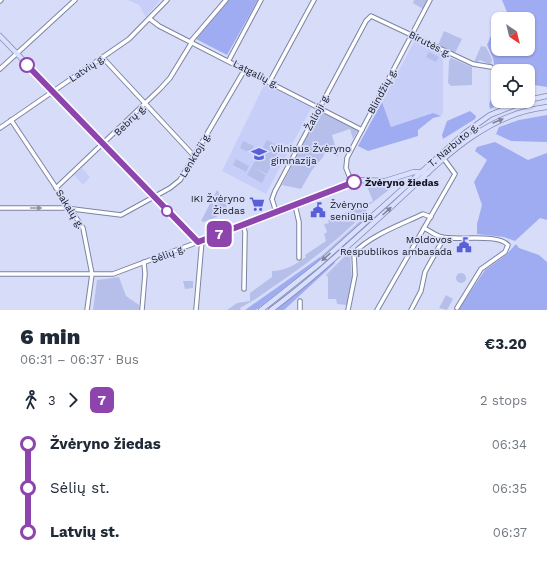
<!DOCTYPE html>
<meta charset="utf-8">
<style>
body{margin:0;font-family:"Work Sans",sans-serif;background:#f2f2f3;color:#1f2937;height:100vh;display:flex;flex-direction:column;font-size:15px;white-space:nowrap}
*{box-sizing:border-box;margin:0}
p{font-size:13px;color:#747a83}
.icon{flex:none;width:22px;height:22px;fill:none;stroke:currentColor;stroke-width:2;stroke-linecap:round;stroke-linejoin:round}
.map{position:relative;height:310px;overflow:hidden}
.drawer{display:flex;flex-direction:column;background:#fff;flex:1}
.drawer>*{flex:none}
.badge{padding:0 8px;border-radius:6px;font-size:14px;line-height:26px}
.needle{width:26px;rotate:145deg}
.controls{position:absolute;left:491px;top:12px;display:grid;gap:8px}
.controls a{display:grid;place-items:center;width:44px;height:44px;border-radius:8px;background:#fff;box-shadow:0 1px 3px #0004;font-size:20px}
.map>.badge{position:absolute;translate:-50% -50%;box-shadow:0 0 0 2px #fff}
.legs{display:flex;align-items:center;gap:6px;height:44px;padding:0 20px;font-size:13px}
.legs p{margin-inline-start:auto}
.head{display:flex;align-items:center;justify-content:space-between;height:68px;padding:0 20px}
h1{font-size:22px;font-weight:800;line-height:30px}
ul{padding:0 20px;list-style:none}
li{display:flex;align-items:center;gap:14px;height:44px;font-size:15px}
li i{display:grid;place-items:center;width:6px;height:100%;margin:0 5px;background:currentColor}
li i::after{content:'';width:10px;height:10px;margin:-5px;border:3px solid;border-radius:50%;background:#fff}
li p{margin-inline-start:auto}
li:first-child i{background:linear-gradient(#0000 50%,currentColor 0)}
li:last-child i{background:linear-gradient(currentColor 50%,#0000 0)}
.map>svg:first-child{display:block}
.built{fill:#c7cff9}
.green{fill:#b6bfea}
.forest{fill:#a0acf1}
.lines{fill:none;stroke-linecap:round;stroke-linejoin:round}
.minor-casing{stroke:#7d84a3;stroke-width:5.5}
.major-casing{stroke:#838bb0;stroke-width:6}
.minor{stroke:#fff;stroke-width:3.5}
.major{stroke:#d9dffe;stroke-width:4.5}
.oneway{fill:#80859b}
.oneway2{fill:#95969c}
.line-1-casing{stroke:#fff;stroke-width:9}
.line-1{stroke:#8e44ad;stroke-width:6}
.stop-1-dot{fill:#fff;stroke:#8e44ad;stroke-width:2}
.labels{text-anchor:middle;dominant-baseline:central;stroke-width:3.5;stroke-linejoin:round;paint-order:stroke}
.street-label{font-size:10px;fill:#131622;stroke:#d7ddf9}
.poi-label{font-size:10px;fill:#131622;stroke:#d7ddf9;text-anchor:start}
.stop-label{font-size:10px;font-weight:bold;fill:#131622;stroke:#d7ddf9;text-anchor:start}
</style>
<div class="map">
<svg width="547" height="310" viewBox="0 0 547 310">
<rect width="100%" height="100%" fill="#d7ddf9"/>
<!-- built -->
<g class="built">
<polygon points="128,0 160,0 146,17 139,5"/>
<polygon points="415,40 443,55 443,113 441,116 433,113 391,127 382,102"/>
<polygon points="265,83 312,107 266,194 222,171"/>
<polygon points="82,168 90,177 83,185 74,175"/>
</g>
<!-- green -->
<g class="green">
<polygon points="414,0 427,0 423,9 413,3"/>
<polygon points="444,31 462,39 455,53 438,45"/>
<polygon points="481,46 486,47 492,59 491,65 480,60 477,63 474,62"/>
<polygon points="429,52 439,57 436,62 426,57"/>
<polygon points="451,58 472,67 472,85 451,86 448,83 449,61"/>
<polygon points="320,111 358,130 353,139 350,129 332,135 338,156 334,155 333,151 325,152 323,157 312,170 301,189 282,185"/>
<polygon points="267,140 280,147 267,174 253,167 266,175 262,183 247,175"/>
<polygon points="243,141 254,146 250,153 240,148"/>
<polygon points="236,159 249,166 246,172 233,165"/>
<path d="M404 178 372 203 366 206 367 210C334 246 295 272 254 300L240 308 241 310H227L237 303 250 301V293L272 277V271C285 271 296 264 306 257L305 255 326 241 324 234 327 232 324 224 329 223 328 220 373 201 366 184H388Z"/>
<polygon points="217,190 227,204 226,209 216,212 217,217 204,222 201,221"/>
<polygon points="360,221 362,222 321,259 320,257"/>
<path d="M340 248 341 249C329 260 277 309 264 310L296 286Z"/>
<polygon points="347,254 350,254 352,278 347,305 337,304 336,299 328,299 328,277 326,275"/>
<circle cx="461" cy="278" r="5"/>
<polygon points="119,277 126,296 139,305 139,310 93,310 97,280"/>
<polygon points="183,281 193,281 193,288 185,289"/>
<polygon points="446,295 453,299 447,310 439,308"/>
</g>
<!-- forest -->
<g class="forest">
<polygon points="229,0 258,0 227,55 196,39"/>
<polygon points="502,0 547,0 547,87 528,84 528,71 498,71 498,87 493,58 487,45 492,33 498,30 498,49 528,49 528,19 510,19"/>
<path d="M498 90V101H502V103L490 109C487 101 494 96 498 90Z"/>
<polygon points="382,102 391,127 433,113 441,116 433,118 418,130 418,136 368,151 358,146"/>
<polygon points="470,111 476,116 475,119 443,139 442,135 447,121"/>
<polygon points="547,115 547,142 511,141 496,134 499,127 519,120"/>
<polygon points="495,142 528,160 547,153 547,220 540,218 515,241 504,237 477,234 477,224 482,205 474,182 487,160 475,151 477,147"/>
<polygon points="516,244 519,248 539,255 547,262 547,310 458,310 485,270 506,255"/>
<polygon points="320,257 321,259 256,310 245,310"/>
<polygon points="334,261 335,263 284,310 274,310"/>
</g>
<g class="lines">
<!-- minor casing -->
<g class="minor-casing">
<g id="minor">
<polyline points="0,1 1,0"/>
<polyline points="150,19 159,26 362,130"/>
<polyline points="191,41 226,0"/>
<polyline points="103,58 194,156"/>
<polyline points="229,60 261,0"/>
<polyline points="0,69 75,0"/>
<polyline points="270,81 314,0"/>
<polyline points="11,120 83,228 92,274 87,310"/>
<polyline points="0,128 129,39 167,0"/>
<polyline points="352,183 346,168 347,158 430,0"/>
<polyline points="56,188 160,89 170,78 192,42"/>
<polyline points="295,205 299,222 299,258"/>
<polyline points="0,208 65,208 121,215 170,188 180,180 245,69"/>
<polyline points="276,212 272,199 275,191 366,21 371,16 473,64 491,67"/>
<polyline points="243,225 245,232 244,289"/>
<path d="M424 228C430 231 435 235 441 237 456 241 498 233 508 245L505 252 481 269 457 308"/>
<polyline points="0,274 113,274 198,242"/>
<polyline points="142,310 145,274 144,262"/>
<polyline points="196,310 202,240"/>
<polyline points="300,310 300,301"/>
<path d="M348 310 355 275 354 253C371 235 400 225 423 214L431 217"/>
<polyline points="377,310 455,174 444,159"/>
<polyline points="411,310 421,291 425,272 441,243 442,237"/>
</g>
</g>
<!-- major casing -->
<g class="major-casing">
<g id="major">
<polyline points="0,36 198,242 360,180 385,181 414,172 428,173"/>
<polyline points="528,100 547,96"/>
<polyline points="261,310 319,264 465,133 490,115 525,101"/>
<path d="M271 310C314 278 352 242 391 207 437 165 482 114 547 107"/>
</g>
</g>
<!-- minor -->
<use href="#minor" class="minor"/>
<!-- major -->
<use href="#major" class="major"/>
</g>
<!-- one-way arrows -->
<defs><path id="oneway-solid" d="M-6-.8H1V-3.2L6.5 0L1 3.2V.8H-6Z"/></defs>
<g class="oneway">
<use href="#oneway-solid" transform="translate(498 121) rotate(-23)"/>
<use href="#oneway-solid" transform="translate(387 211) rotate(-42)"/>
<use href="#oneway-solid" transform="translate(326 257) rotate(138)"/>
</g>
<use class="oneway2" href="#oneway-solid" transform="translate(36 208)"/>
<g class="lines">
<!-- line-1 casing -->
<g class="line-1-casing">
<polyline id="line-1" points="27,65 198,242 354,182"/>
</g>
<!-- line-1 -->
<use href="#line-1" class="line-1"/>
</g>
<!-- icons -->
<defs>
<g id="school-bare" transform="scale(1.2)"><path d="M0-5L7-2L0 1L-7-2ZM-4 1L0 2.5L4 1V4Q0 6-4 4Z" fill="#585fd7" stroke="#d7ddf9" stroke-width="2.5" paint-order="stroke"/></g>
<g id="supermarket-bare" transform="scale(1.2)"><path d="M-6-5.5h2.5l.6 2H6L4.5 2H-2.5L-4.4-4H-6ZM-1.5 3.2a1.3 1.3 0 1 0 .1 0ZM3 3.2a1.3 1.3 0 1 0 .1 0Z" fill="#585fd7" stroke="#d7ddf9" stroke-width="2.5" paint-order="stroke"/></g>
<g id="civic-bare" transform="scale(1.2)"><path d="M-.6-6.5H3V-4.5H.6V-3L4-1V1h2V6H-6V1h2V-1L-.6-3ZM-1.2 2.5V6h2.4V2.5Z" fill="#585fd7" stroke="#d7ddf9" stroke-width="2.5" paint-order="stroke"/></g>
</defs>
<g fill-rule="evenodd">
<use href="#school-bare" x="259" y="154"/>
<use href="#supermarket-bare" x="257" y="204"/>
<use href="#civic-bare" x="318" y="210"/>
<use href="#civic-bare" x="464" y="245"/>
</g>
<!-- markers -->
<g class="stop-1-dot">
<circle cx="27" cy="65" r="7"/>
<circle cx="354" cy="182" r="7"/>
<circle cx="167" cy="211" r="5"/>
</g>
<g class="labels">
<!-- street labels -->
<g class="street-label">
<text transform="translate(430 44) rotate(27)">Birutės g.</text>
<text transform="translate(87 68) rotate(-34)">Latvių g.</text>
<text transform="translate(256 74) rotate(27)">Latgalių g.</text>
<text transform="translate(382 91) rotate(-62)">Blindžių g.</text>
<text transform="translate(317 112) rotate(-62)">Žalioji g.</text>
<text transform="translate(130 120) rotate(-44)">Bebrų g.</text>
<text transform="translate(453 145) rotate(-40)">T. Narbuto g.</text>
<text transform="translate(195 155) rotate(-59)">Lenktoji g.</text>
<text transform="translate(70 209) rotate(58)">Sakalų g.</text>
<text transform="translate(168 254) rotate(-21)">Sėlių g.</text>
</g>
<!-- poi labels -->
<g class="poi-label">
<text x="271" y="148">Vilniaus Žvėryno<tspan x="271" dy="12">gimnazija</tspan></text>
<text x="245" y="198" text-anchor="end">IKI Žvėryno<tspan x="245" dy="12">Žiedas</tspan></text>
<text x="330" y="204">Žvėryno<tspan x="330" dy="12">seniūnija</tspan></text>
<text x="452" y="239" text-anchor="end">Moldovos<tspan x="452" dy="12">Respublikos ambasada</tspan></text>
</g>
<!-- stop labels -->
<g class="stop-label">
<text x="365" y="182">Žvėryno žiedas</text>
</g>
</g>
</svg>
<div class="controls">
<a><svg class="needle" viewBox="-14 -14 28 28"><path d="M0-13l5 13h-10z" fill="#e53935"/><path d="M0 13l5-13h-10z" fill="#747a83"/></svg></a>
<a><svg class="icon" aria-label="locate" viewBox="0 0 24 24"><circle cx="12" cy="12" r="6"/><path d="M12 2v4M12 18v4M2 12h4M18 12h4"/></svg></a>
</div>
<b class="badge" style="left:219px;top:234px;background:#8e44ad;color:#fff">7</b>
</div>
<section class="drawer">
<div class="head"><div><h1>6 min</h1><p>06:31 – 06:37 · Bus</p></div><b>€3.20</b></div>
<div class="legs"><svg class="icon" aria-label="walk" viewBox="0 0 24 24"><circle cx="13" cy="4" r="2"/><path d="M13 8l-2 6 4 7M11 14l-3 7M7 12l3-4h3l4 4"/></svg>3<svg class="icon" aria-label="forward" viewBox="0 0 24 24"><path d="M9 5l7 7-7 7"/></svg><b class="badge" style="background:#8e44ad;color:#fff">7</b><p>2 stops</p></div>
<ul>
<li><i style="color:#8e44ad"></i><b>Žvėryno žiedas</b><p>06:34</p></li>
<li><i style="color:#8e44ad"></i><span>Sėlių st.</span><p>06:35</p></li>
<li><i style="color:#8e44ad"></i><b>Latvių st.</b><p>06:37</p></li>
</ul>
</section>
